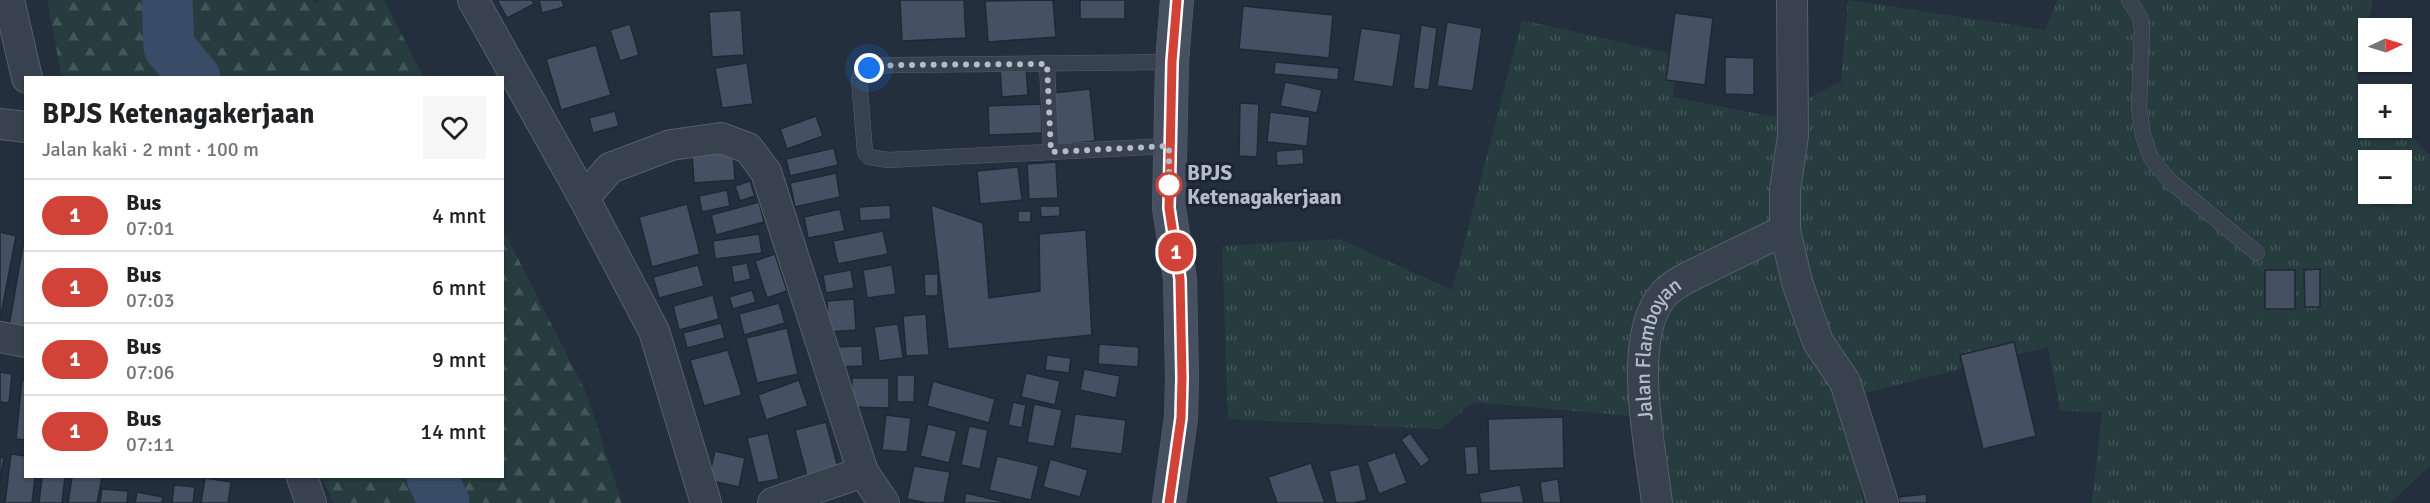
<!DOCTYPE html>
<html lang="id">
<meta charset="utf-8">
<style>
body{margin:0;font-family:Signika,sans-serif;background:#f6f6f6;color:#202124;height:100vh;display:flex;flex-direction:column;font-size:22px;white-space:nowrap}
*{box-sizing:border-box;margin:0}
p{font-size:20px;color:#757577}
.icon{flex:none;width:33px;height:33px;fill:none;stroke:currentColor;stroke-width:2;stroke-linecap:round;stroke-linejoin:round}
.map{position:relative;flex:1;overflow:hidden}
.drawer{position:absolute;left:24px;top:76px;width:480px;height:402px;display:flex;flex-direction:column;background:#fff;border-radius:0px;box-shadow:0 2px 4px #0004}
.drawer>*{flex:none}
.badge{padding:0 12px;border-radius:20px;font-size:21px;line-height:39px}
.needle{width:39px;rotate:86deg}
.buttons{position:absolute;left:2358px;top:18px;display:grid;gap:12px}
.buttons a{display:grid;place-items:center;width:54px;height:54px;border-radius:0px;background:#fff;box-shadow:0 2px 4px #0004;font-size:30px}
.you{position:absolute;width:30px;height:30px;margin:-15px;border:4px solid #fff;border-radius:50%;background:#1a73e8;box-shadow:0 0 0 9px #1a73e833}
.map>.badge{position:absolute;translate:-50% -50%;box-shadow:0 0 0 3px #fff}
.round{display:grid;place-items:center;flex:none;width:63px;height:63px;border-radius:0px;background:#f6f6f6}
.headline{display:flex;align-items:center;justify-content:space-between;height:102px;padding:0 18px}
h1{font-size:28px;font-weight:700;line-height:45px}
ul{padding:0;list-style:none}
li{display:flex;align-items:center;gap:18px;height:72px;padding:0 18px;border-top:2px solid #e0e0e0}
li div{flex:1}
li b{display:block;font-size:22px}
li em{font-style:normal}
li .badge{min-width:66px;font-weight:700;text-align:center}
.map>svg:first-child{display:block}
.grass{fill:url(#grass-tufts);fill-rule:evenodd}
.forest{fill:url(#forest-firs)}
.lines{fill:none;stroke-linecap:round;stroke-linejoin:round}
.river{stroke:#394c67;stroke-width:51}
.building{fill:#455162;stroke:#1f2835;stroke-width:1.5}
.lane-casing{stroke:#565f6c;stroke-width:16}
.street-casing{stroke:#565f6c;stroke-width:32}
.secondary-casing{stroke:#565f6c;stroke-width:34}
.lane{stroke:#38414e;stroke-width:15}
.street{stroke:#38414e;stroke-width:30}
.secondary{stroke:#465061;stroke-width:33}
.line-casing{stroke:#fff;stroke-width:14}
.line{stroke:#d14338;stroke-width:9}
.walk{stroke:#b4bcc9;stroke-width:6;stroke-dasharray:0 10.8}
.stop-dot{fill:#fff;stroke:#d14338;stroke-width:3}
.labels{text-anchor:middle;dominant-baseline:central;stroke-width:6;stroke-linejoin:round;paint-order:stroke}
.stop-label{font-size:21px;font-weight:bold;fill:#b4bcc9;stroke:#1d2633;text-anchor:start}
.street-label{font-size:21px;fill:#b4bcc9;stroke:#1d2633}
</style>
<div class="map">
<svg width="2430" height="503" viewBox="0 0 2430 503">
<defs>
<pattern id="grass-tufts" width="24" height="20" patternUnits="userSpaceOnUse" patternTransform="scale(1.5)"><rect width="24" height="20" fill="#263c3f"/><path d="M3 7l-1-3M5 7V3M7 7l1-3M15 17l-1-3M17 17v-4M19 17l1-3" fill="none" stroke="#435659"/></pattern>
<pattern id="forest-firs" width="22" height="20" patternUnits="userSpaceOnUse" patternTransform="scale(1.5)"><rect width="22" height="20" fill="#263c3f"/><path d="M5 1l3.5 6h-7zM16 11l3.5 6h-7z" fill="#435659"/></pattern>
</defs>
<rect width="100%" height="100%" fill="#242f3e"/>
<!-- grass -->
<path class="grass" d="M1848 0 2045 30 2057 0H2373L2356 79 2371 94H2368V128L2402 126 2430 156V466L2390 503H2092L2102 412 2060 411 2048 347 1844 398 1863 503H1666L1653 418 1474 402 1440 429 1228 419 1222 246 1339 239 1452 290 1522 20 1677 55 1673 97 1775 117 1841 81ZM2368 160H2402V194H2368Z"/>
<!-- forest -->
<g class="forest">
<polygon points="47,0 313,0 314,4 324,0 384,0 424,78 62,78"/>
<polygon points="503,229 586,392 622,503 334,503 321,477 502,477"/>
</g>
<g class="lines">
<!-- river -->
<g class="river">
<polyline points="167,0 169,47 195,78"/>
<polyline points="432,477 444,503"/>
</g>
</g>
<!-- building -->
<g class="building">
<polygon points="497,0 532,0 534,4 507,18"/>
<polygon points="539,0 562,0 564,7 542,13"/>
<polygon points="900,0 964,0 966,38 902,41"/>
<polygon points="1053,0 1056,37 988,42 985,1"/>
<rect x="1080" y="0" width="45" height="19"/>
<polygon points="1243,6 1333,15 1329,58 1239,49"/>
<polygon points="741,10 744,55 712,57 709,12"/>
<polygon points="1675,13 1713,18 1705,85 1666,80"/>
<polygon points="1447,22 1482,28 1473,91 1437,86"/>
<polygon points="630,24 639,55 620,61 610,30"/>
<polygon points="1421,25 1437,28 1429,90 1413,88"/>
<polygon points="1361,28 1401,34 1393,87 1353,81"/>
<polygon points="596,45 611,95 561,110 546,59"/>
<polygon points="1725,57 1754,58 1754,95 1725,94"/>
<polygon points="1275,62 1339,68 1338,80 1274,74"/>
<polygon points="747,63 753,104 722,108 715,68"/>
<polygon points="1026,67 1028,95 1002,97 1000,69"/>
<polygon points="1285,82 1322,90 1317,113 1280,106"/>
<polygon points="1090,89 1095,141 1058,145 1053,93"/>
<polygon points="1240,103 1259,104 1257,157 1239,156"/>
<polygon points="1041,104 1042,133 989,135 988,106"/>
<polygon points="615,111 619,126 593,133 589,118"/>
<polygon points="1270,112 1310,117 1307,146 1267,142"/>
<polygon points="816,116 823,136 787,149 780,129"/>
<polygon points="834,148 838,165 790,176 786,159"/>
<polygon points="1303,149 1304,164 1277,166 1276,151"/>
<polygon points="733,152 735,180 694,183 692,155"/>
<polygon points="1056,162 1058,198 1029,199 1027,164"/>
<polygon points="1018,167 1022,200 980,204 977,171"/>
<polygon points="836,173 840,197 795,207 790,183"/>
<polygon points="750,181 755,196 740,201 735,186"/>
<polygon points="727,190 730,206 702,212 699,196"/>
<polygon points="759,202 764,222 716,235 711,215"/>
<polygon points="687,204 700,254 652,267 639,217"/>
<polygon points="890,205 891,219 860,221 859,207"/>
<polygon points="931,205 983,223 989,298 1040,291 1039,234 1086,230 1092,335 948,349"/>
<polygon points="1040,206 1060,206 1060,216 1041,217"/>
<polygon points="840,209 845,231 808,238 804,217"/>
<rect x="1018" y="211" width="13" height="11"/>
<polygon points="883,231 888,254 838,264 833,241"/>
<polygon points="0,232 16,236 0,320"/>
<polygon points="759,234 762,253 715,259 713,241"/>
<polygon points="24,240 26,241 26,329 9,326"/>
<polygon points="775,254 787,291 767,298 755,261"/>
<polygon points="747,263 751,279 734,283 731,266"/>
<polygon points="698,265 704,286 659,298 653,277"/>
<polygon points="892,265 896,294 867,298 863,270"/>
<polygon points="2320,269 2320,307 2305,307 2304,270"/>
<polygon points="851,270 854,288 826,293 823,275"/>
<rect x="2265" y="270" width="30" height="39"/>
<polygon points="924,274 938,274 938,296 925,296"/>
<polygon points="752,290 756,302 733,309 729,297"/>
<polygon points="713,295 719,319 679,330 673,306"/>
<polygon points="854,299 856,330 829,332 827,301"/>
<polygon points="779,303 785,323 744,335 739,314"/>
<polygon points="926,314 929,355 906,356 903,316"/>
<polygon points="721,323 725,338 687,348 683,333"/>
<polygon points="898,324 903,358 879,361 874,327"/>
<polygon points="787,328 798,374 757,383 746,338"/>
<polygon points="2014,342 2036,436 1983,449 1960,355"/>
<polygon points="1099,344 1139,347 1138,367 1098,364"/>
<polygon points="862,346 863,366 837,367 836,347"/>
<polygon points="728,350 742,395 704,406 690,360"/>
<polygon points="1047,355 1071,358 1069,373 1045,370"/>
<polygon points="1084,369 1120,376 1116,398 1080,390"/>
<polygon points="0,372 12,374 9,403 0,402"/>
<polygon points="1026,373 1060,381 1055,405 1021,397"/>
<polygon points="897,375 915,375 914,402 897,402"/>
<polygon points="852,378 889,378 889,408 851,407"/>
<polygon points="22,380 26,380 26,440 16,439"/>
<polygon points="799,380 808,406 766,420 758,395"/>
<polygon points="933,381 995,399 989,423 927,406"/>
<polygon points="1013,402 1026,405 1022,428 1008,425"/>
<polygon points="1034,404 1062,410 1054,447 1027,442"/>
<polygon points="1075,414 1126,420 1122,454 1070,448"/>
<polygon points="886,415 911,418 907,452 882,450"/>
<polygon points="1563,417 1564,468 1489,471 1488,419"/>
<polygon points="826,422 838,468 807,476 795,430"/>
<polygon points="928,424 957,431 949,463 920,456"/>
<polygon points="969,426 988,430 980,469 961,465"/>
<polygon points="768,433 779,479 758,483 747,438"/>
<polygon points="1410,433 1430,460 1421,467 1401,440"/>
<polygon points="1477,446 1479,474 1466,475 1464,447"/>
<polygon points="715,451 745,458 739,487 708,480"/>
<polygon points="1395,452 1407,483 1379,494 1367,462"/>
<polygon points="11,454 26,456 26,477 35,477 32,503 5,503"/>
<polygon points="997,456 1039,466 1031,500 989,490"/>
<polygon points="0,457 4,458 0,481"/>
<polygon points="1050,459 1088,470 1080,497 1043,487"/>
<polygon points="1311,463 1325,503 1277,503 1268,477"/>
<polygon points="1359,464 1367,500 1353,503 1336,503 1329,471"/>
<polygon points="914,466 950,472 944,503 927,503 907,499"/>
<polygon points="42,477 65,477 62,503 39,503"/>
<polygon points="72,477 102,477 97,503 68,503"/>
<polygon points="205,478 231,482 228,503 201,503"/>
<polygon points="1558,479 1561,503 1543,503 1540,482"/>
<polygon points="174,485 195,487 193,503 172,503"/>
<polygon points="1520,485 1524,503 1481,503 1479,493"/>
<polygon points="102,489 128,491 127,503 100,503"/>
<polygon points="137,492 163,497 162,503 135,503"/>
<polygon points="966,493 1009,503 964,503"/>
<polygon points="1926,494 1927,503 1899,503 1899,497"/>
</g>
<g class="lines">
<!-- lane casing -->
<g class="lane-casing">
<g id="lane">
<polyline points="2129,0 2140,17 2142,29 2139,108 2143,135 2151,158 2170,181 2257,253"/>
<polyline points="1047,64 1051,152"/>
<path d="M1169 146 888 160 869 157 865 152 859 79C864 64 882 66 895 65L1172 62"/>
</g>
</g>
<!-- street casing -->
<g class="street-casing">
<g id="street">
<polyline points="9,0 27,78"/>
<polyline points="473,0 584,198 654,331 706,503"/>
<polyline points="1792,0 1793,136 1785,190 1785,230 1797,282 1818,342 1845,382 1883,503"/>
<polyline points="0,124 26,127"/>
<polyline points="584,198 610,168 671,145 721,138 748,148 766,172 863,472 884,503"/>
<polyline points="0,337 26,342"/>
<polyline points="302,477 311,503"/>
<polyline points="773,503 863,472"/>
<path id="s1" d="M1657 503C1651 449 1625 338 1664 294 1677 281 1695 274 1711 266 1735 254 1760 242 1785 230"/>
</g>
</g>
<!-- secondary casing -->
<g class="secondary-casing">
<polyline id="secondary" points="1169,503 1181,418 1182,377 1180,279 1169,208 1172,62 1177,0"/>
</g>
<!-- lane -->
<use href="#lane" class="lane"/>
<!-- street -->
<use href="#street" class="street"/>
<!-- secondary -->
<use href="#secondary" class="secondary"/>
</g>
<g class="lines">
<!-- line casing -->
<g class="line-casing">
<polyline id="line" points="1169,503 1181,418 1182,378 1180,279 1169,208 1172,62 1177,0"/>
</g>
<!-- line -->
<use href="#line" class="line"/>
<!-- walk -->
<polyline class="walk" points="869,68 895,65 1047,64 1051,152 1169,146 1169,187 1169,185"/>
</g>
<!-- markers -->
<circle class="stop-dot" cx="1169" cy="185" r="12"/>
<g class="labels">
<!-- stop labels -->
<g class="stop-label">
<text x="1187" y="173">BPJS<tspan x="1187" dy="24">Ketenagakerjaan</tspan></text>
</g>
<!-- street labels -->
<g class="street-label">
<text stroke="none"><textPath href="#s1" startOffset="158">Jalan Flamboyan</textPath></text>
</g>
</g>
</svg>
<div class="buttons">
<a><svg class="needle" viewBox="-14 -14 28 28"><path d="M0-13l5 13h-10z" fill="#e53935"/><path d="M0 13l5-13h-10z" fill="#757577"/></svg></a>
<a>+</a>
<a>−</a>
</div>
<div class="you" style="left:869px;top:68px"></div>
<b class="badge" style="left:1176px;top:252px;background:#d14338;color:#fff">1</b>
<section class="drawer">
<div class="headline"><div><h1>BPJS Ketenagakerjaan</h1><p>Jalan kaki · 2 mnt · 100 m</p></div><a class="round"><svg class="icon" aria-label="heart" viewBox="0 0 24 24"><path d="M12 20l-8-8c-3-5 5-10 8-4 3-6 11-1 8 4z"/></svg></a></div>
<ul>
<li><span class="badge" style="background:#d14338;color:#fff">1</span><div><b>Bus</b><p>07:01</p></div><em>4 mnt</em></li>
<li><span class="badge" style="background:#d14338;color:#fff">1</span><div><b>Bus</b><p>07:03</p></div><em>6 mnt</em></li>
<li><span class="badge" style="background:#d14338;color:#fff">1</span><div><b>Bus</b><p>07:06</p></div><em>9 mnt</em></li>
<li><span class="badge" style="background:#d14338;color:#fff">1</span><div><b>Bus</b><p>07:11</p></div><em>14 mnt</em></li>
</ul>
</section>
</div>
